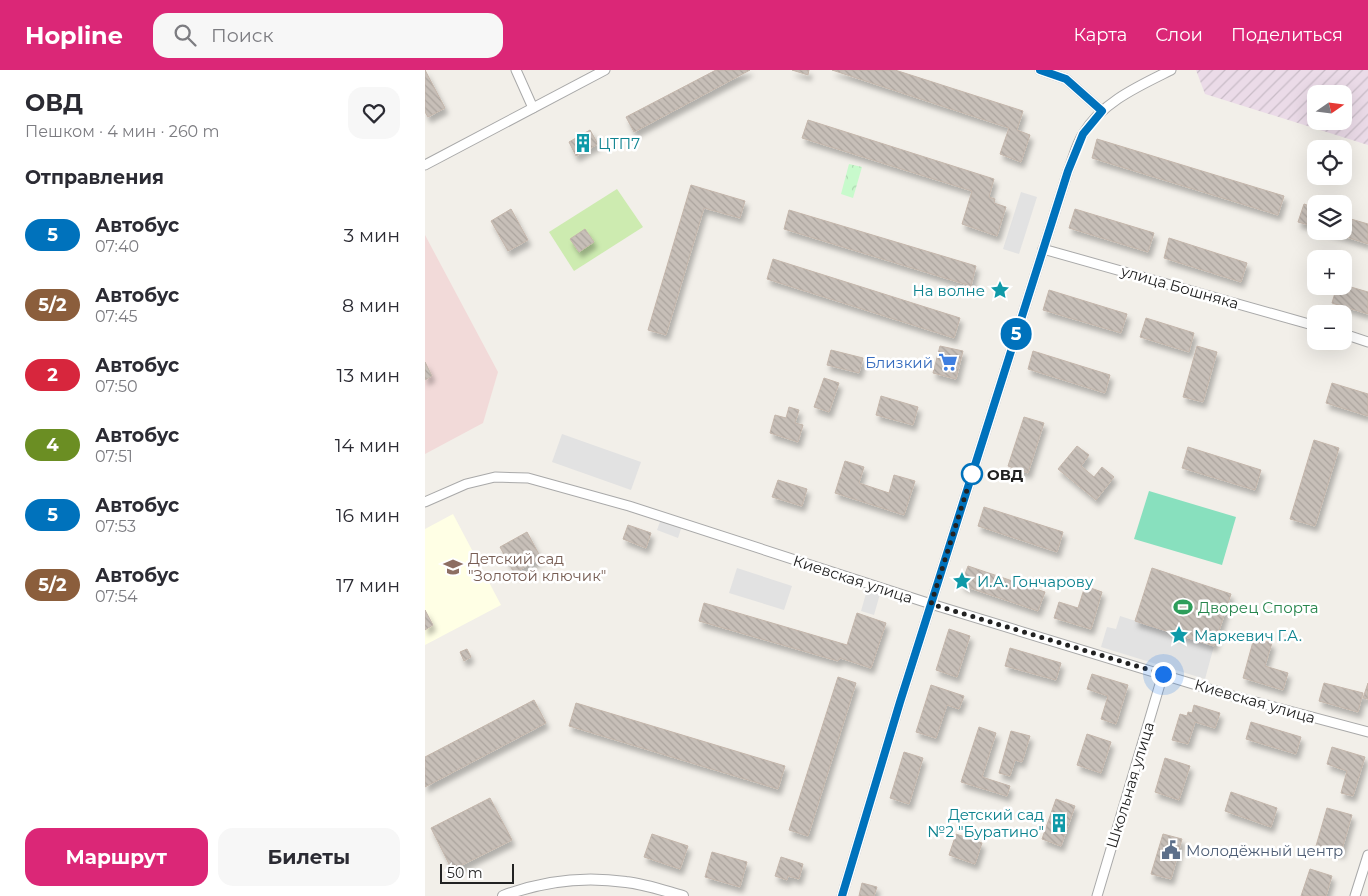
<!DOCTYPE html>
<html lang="ru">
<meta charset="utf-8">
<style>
body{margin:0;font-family:Montserrat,sans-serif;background:#f7f7f7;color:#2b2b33;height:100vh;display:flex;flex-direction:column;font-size:19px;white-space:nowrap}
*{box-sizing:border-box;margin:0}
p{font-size:16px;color:#7c7c81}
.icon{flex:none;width:28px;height:28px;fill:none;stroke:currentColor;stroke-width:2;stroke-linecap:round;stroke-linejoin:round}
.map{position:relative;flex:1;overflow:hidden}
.sheet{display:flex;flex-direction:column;background:#fff;width:425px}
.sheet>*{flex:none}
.badge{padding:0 10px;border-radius:16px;font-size:18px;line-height:32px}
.needle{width:32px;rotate:76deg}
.controls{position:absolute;left:882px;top:15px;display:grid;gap:10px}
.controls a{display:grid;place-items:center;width:45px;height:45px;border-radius:10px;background:#fff;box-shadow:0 5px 20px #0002;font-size:25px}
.scale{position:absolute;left:15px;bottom:12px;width:74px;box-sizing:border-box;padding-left:5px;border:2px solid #222;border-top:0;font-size:14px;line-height:18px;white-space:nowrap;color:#222;-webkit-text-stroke:4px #fff;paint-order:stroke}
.you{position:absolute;width:25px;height:25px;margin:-12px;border:4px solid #fff;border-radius:50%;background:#1a73e8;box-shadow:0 0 0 8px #1a73e833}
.map>.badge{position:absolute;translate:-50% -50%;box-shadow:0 0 0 2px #fff}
h2{padding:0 25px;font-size:19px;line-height:45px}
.round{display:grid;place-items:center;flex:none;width:52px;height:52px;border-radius:15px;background:#f7f7f7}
.overview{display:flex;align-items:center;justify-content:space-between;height:85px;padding:0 25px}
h1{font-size:24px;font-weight:700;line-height:38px}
.action{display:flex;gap:10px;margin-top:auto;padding:10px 25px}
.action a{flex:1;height:58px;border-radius:15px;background:#db2777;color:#fff;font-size:20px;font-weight:700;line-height:58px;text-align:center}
.action a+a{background:#f7f7f7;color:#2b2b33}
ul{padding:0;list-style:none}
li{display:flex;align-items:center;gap:15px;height:70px;padding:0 25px}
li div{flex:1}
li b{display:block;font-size:19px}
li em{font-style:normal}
li .badge{min-width:55px;font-weight:700;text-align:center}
header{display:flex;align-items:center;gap:30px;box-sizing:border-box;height:70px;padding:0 25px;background:#db2777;color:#fff}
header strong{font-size:24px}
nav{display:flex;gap:28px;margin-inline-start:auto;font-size:18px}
.search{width:350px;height:45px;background:#f7f7f7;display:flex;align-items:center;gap:12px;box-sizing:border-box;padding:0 18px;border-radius:15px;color:#7c7c81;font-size:19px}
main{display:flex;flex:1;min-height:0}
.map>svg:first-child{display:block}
.commercial{fill:#f2dad9}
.industrial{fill:url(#industrial-furrows);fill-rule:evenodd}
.education{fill:#ffffe5}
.grass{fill:#cdebb0}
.park{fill:url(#park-crowns)}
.pitch{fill:#88e0be}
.parking{fill:#e2e2e2}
.building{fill:url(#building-back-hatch);stroke:#c4b6ab;filter:url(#shadow)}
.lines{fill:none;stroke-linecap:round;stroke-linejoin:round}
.minor-casing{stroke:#a9a9a9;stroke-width:11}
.tertiary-casing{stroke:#a9a9a9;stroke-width:12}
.minor{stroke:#fff;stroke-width:9}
.tertiary{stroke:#fff;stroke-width:10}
.line-casing{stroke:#fff;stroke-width:11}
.line{stroke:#0072bc;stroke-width:8}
.walk{stroke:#222;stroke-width:5;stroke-dasharray:0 9}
.stop-dot{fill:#fff;stroke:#0072bc;stroke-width:2.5}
.labels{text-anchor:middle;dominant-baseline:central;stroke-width:5;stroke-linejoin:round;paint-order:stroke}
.culture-label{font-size:15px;fill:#0d838f;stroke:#fff;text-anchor:start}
.street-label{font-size:15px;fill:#222;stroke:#fff}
.shop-label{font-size:15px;fill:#366cbe;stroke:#fff;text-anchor:end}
.stop-label{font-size:15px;font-weight:bold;fill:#222;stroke:#fff;text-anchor:start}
.education-label{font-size:15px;fill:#785e54;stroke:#fff;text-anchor:start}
.leisure-label{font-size:15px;fill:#27864d;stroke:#fff;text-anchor:start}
.service-label{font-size:15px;fill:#4e5e75;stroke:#fff;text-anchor:start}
</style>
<header>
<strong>Hopline</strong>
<div class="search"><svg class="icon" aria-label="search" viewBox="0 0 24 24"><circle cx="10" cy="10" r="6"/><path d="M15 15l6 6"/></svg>Поиск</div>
<nav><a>Карта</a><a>Слои</a><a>Поделиться</a></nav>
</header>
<main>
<section class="sheet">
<div class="overview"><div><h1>ОВД</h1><p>Пешком · 4 мин · 260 m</p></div><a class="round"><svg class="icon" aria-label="heart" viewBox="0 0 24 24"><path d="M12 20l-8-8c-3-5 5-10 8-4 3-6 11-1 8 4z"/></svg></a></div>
<h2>Отправления</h2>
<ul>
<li><span class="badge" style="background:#0072bc;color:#fff">5</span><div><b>Автобус</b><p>07:40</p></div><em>3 мин</em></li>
<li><span class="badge" style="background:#8b5e3c;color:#fff">5/2</span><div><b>Автобус</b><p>07:45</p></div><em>8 мин</em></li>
<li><span class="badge" style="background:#d7263d;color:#fff">2</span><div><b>Автобус</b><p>07:50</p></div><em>13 мин</em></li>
<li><span class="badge" style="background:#6b8e23;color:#fff">4</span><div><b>Автобус</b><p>07:51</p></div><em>14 мин</em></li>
<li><span class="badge" style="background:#0072bc;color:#fff">5</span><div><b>Автобус</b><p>07:53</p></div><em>16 мин</em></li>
<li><span class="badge" style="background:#8b5e3c;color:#fff">5/2</span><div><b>Автобус</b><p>07:54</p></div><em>17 мин</em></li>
</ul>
<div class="action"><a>Маршрут</a><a>Билеты</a></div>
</section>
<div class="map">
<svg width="943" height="826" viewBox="0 0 943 826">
<defs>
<pattern id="industrial-furrows" width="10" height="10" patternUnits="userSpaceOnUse" patternTransform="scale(1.25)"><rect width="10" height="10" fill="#ebdbe8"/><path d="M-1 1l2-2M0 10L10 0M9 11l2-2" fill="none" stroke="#c9bcc7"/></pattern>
<pattern id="park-crowns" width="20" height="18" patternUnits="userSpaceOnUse" patternTransform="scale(1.25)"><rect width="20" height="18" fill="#c8facc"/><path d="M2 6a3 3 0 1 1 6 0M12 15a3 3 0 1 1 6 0" fill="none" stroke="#acd6af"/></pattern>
<pattern id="building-back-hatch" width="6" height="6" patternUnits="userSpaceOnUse" patternTransform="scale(1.25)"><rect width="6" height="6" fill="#c7bfb8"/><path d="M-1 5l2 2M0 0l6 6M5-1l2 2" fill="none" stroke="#aba49e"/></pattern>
<filter id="shadow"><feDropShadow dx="3" dy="5.5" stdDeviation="2.5" flood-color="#0004"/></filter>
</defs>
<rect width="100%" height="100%" fill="#f2efe9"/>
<!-- commercial -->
<polygon class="commercial" points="0,165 73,302 58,353 0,384"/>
<!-- industrial -->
<path class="industrial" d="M771 0H943V75L780 24ZM891 24H919V51H891Z"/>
<!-- education -->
<polygon class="education" points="28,444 76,535 0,575 0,459"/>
<!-- grass -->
<polygon class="grass" points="192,119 218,157 149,201 124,162"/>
<!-- park -->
<polygon class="park" points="424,94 437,97 428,128 416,124"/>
<!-- pitch -->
<polygon class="pitch" points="724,421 811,447 797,495 709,469"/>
<!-- parking -->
<g class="parking">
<polygon points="596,122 612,127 594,184 578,179"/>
<polygon points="137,364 216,392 206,420 127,392"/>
<polygon points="236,449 257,456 253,468 232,460"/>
<polygon points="312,498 367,516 359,540 304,523"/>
<polygon points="442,520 455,524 449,545 436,541"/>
<polygon points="695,546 789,576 780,609 676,577 682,557 691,559"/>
</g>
<!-- building -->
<g class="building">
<polygon points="0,0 20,38 3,47 0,42"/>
<polygon points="291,0 325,0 209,62 201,47"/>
<polygon points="367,0 384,0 383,5"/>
<polygon points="407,0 470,0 598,41 592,60 605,65 596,92 575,84 584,58"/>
<polygon points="383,50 569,109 564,127 570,129 569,133 581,137 572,166 537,154 547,121 377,68"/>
<polygon points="165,60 173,74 151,86 144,72"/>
<polygon points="672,69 859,126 853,145 667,88"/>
<polygon points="266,115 320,131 315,148 279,138 241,265 223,260"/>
<polygon points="879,134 891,138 891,157 873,152"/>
<polygon points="86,139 103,170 83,181 66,151"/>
<polygon points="650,139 729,163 723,182 644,158"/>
<polygon points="364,140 551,196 546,216 359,159"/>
<polygon points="919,147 943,154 943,174 903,161 919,161"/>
<polygon points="160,159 169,172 154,182 145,169"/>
<polygon points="744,168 822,193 816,212 739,188"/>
<polygon points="348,189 535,248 529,268 342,209"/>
<polygon points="919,215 943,222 943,244 907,233 912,216 919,216"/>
<polygon points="624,220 702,244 696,263 618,240"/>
<polygon points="721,248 769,263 764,282 715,267"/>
<polygon points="515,276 538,281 531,309 508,303"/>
<polygon points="772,276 792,282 778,332 758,327"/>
<polygon points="406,280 438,288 434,303 402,295"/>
<polygon points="608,281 685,305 680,323 603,299"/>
<polygon points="0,292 7,306 0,310"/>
<polygon points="399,308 414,313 404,342 389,337"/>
<polygon points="907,313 943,324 943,346 901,333"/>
<polygon points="456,326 493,337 488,355 451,345"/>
<polygon points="364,337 374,340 370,353 378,355 373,372 345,363 350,345 361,348"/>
<polygon points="599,347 619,353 603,403 583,396"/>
<polygon points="889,370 914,378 890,456 865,449"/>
<polygon points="652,376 664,385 656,396 669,407 677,397 689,407 671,430 633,399"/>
<polygon points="763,377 836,400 830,420 757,398"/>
<polygon points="420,391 439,397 434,413 464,423 469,405 490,411 479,445 410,423"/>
<polygon points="353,410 382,419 377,436 347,427"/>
<polygon points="559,437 638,462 632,482 553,456"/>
<polygon points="203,455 226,463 221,478 198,469"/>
<polygon points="102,462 116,488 89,503 75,477"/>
<polygon points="543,496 620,522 613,541 536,515"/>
<polygon points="727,498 806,524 789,576 710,551"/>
<polygon points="660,516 677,522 666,559 629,548 634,532 653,538"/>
<polygon points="279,533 422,575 432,543 461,553 446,598 415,588 413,591 274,551"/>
<polygon points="0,540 8,555 0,560"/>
<polygon points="524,559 545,566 532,607 511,600"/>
<polygon points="829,568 847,573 840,596 863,603 858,620 818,608"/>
<polygon points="585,578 636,593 631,610 580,596"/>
<polygon points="42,579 46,587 39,591 35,582"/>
<polygon points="667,604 703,615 691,654 676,649 683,626 662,619"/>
<polygon points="413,607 431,613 383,766 364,760"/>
<polygon points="899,613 938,623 933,642 894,631"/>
<polygon points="943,613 943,629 938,628"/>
<polygon points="506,615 539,626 534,639 522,635 511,668 491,662"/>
<polygon points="109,630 121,653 0,717 0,687"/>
<polygon points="151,633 360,696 353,719 144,656"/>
<polygon points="769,635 795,643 790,658 770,652 763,674 747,670 755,644 762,646 763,642 767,643"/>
<polygon points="826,652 876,667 871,684 821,669"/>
<polygon points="554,657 571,663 557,707 585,716 582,726 536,712"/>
<polygon points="586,661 605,666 597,692 590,690 585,706 574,703"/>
<polygon points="662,664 686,672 676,703 652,695"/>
<polygon points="907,677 940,687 928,726 916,723 922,701 902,694"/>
<polygon points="479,682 498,688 484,734 465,728"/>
<polygon points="740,688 765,696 754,730 730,722"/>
<polygon points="806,722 852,738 846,757 800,741"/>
<polygon points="65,728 87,770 27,800 6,758"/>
<polygon points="631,729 650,736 636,776 617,769"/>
<polygon points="902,738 927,745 916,783 891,776"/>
<polygon points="227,764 263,776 255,799 219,787"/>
<polygon points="531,764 557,773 550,794 524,785"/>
<polygon points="738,764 757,769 746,809 726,804"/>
<polygon points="287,782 322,792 315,817 280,807"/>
<polygon points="356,787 378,794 374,809 363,806 362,810 350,806"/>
<polygon points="885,799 907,806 901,826 876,826"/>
<polygon points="437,813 452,817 449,826 434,826"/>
</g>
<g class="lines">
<!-- minor casing -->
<g class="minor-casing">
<g id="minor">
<polyline points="91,0 108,38"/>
<polyline points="615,0 641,9 677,41"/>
<polyline points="0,95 180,0"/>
<polyline points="618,179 891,256"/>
<polyline points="919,264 943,272"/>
<polyline points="0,432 41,414 70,407 103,408 204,436 506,534 804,625 943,662"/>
<path d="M417 826 475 632 643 101C648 89 651 75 658 64 677 32 714 16 746 0"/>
<polyline points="672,826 738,604"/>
<polyline points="930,826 943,785"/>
</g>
</g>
<!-- tertiary casing -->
<g class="tertiary-casing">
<path id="tertiary" d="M78 826C117 811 160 806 201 812 220 814 240 821 258 826"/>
</g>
<!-- minor -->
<use href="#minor" class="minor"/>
<!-- tertiary -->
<use href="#tertiary" class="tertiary"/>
</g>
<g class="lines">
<!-- line casing -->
<g class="line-casing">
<polyline id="line" points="417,826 475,632 643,101 658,64 677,41 641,9 615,0"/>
</g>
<!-- line -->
<use href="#line" class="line"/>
<!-- walk -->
<polyline class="walk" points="547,404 506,534 738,604"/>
</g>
<!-- icons -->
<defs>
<g id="building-bare" transform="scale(1.5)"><path d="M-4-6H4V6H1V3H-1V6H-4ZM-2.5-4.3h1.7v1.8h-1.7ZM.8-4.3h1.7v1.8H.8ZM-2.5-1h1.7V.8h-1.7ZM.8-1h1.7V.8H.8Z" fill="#0f9aa8" stroke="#fff" stroke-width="2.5" paint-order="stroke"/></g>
<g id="sight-bare" transform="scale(1.5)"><path d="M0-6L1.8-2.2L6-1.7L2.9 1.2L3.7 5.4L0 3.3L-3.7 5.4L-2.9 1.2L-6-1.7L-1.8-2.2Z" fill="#0f9aa8" stroke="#fff" stroke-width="2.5" paint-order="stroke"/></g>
<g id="supermarket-bare" transform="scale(1.5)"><path d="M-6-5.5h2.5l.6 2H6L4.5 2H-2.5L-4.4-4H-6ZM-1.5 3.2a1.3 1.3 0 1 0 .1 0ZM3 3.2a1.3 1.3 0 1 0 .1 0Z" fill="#3f7fe0" stroke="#fff" stroke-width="2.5" paint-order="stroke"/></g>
<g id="school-bare" transform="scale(1.5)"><path d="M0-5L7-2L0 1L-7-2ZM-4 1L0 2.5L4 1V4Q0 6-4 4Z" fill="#8d6e63" stroke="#fff" stroke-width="2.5" paint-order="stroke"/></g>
<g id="stadium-bare" transform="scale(1.5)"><path d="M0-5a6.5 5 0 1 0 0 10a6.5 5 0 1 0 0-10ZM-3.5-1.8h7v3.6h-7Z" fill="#2e9e5b" stroke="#fff" stroke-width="2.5" paint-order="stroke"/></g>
<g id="civic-bare" transform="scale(1.5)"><path d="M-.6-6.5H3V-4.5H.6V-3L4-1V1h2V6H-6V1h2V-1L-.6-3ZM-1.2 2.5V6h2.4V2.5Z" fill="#5c6f8a" stroke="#fff" stroke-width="2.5" paint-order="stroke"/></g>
</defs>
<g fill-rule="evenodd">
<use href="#building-bare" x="158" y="73"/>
<use href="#sight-bare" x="575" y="220"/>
<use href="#supermarket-bare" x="523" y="292"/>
<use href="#school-bare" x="28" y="497"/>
<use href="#sight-bare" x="537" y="511"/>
<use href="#stadium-bare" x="758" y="537"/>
<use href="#sight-bare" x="754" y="565"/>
<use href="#building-bare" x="634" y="753"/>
<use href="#civic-bare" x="746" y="780"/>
</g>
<!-- markers -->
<circle class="stop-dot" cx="547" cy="404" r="10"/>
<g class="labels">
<!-- culture labels -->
<g class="culture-label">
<text x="173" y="73">ЦТП7</text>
<text x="560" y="220" text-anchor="end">На волне</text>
<text x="552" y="511">И.А. Гончарову</text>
<text x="769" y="565">Маркевич Г.А.</text>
<text x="619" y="744" text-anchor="end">Детский сад<tspan x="619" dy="17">№2 "Буратино"</tspan></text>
</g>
<!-- street labels -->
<g class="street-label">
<text transform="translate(755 217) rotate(16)">улица Бошняка</text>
<text transform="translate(428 509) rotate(18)">Киевская улица</text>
<text transform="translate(830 631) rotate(16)">Киевская улица</text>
<text transform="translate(705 715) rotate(-73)">Школьная улица</text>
</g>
<!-- shop labels -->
<g class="shop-label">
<text x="508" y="292">Близкий</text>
</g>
<!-- stop labels -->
<g class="stop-label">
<text x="562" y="404">ОВД</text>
</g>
<!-- education labels -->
<g class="education-label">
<text x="43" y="488">Детский сад<tspan x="43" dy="17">"Золотой ключик"</tspan></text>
</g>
<!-- leisure labels -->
<g class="leisure-label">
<text x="773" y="537">Дворец Спорта</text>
</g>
<!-- service labels -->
<g class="service-label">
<text x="761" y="780">Молодёжный центр</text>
</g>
</g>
</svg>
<div class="controls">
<a><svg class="needle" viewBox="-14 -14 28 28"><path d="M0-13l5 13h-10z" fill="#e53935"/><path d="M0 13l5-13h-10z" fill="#7c7c81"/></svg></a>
<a><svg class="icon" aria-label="locate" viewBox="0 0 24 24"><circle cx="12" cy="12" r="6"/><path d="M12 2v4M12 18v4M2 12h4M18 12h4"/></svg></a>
<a><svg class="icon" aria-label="layers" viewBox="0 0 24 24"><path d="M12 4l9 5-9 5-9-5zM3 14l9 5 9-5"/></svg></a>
<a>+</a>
<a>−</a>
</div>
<div class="scale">50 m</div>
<div class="you" style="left:738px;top:604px"></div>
<b class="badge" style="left:591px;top:264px;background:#0072bc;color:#fff">5</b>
</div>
</main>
